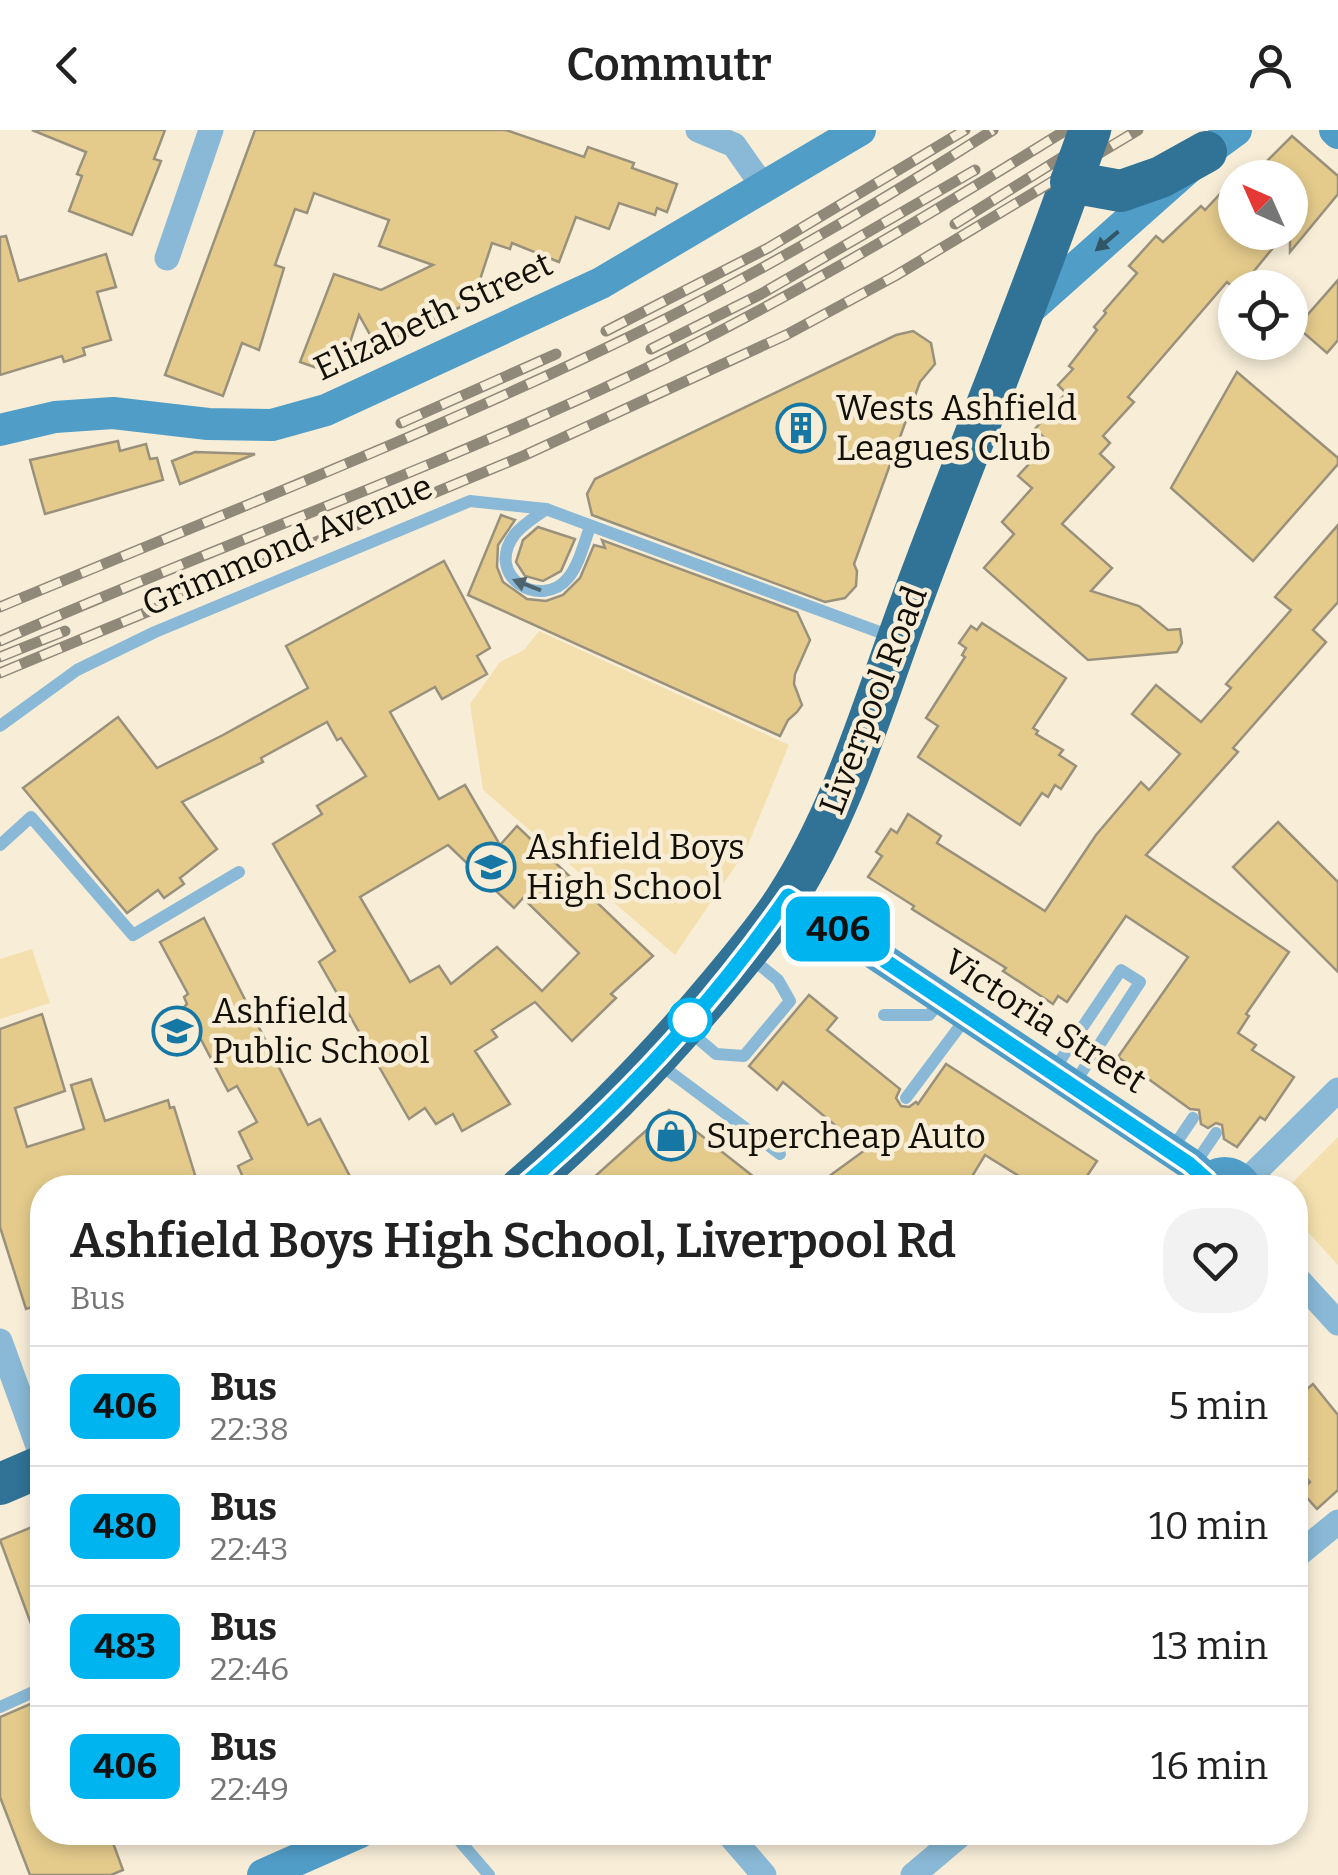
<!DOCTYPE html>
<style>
body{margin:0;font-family:Bitter,serif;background:#f2f2f2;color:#222;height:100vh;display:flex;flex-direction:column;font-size:38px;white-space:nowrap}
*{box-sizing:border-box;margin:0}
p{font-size:32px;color:#767676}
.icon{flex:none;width:55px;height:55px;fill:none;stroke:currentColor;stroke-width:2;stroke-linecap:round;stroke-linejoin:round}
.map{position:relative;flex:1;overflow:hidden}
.drawer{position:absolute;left:30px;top:1045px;width:1278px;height:670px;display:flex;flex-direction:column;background:#fff;border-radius:40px;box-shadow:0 5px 15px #0003}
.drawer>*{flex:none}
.badge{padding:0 20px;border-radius:15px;font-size:35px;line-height:65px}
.needle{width:65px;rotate:315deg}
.fabs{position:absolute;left:1218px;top:30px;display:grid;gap:20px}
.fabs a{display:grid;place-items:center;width:90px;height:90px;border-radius:50%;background:#fff;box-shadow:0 5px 15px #0003;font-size:50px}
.map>.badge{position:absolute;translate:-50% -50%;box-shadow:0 0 0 5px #fff}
.round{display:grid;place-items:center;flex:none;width:105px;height:105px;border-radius:40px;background:#f2f2f2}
.headline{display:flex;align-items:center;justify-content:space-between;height:170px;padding:0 40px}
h1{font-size:48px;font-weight:600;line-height:75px}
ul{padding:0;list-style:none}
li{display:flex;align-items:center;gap:30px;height:120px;padding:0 40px;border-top:2px solid #e0e0e0}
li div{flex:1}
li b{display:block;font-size:38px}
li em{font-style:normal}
li .badge{min-width:110px;font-weight:700;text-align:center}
header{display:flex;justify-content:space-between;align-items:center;height:130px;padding:0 40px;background:#fff;font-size:45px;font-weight:600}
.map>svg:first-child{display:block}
.green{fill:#f4e0ae}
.building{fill:#e4cb8c;stroke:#9a917c;stroke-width:2.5;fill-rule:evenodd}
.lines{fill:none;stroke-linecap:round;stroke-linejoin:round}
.lane{stroke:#89b9d6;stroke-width:12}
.street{stroke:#89b9d6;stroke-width:25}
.secondary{stroke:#509dc8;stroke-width:32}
.highway{stroke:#307397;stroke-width:42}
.rail-casing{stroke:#90897a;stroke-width:11}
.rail{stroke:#f8eed8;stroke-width:8;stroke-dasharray:22;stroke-linecap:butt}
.highway-bridge{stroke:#307397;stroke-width:42}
.oneway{fill:#325668}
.oneway2{fill:#4e646f}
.line-casing{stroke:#fff;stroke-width:22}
.line{stroke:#00b5ef;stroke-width:15}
.stop-dot{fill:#fff;stroke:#00b5ef;stroke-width:5}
.labels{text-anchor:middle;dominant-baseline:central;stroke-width:9;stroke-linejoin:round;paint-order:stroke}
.street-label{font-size:35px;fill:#131008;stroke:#f8eed8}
.poi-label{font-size:35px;fill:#131008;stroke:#f8eed8;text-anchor:start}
</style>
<header><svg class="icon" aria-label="back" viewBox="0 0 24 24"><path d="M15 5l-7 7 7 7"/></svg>Commutr<svg class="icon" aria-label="person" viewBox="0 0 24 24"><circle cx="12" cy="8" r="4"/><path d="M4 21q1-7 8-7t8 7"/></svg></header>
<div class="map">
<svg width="1338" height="1745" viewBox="0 0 1338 1745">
<rect width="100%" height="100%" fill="#f8eed8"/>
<!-- green -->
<g class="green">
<polygon points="539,501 789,615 745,722 675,825 483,660 470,574 500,532 524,520"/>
<polygon points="32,819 50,873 0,889 0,829"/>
<polygon points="1338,1007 1338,1135 1295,1088 1295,1058 1288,1057"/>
</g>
<!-- building -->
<g class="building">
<polygon points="32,0 165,0 154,29 161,31 132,105 69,81 82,46 77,44 86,22"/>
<polygon points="255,0 506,0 584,27 588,17 634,33 632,38 677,54 667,82 657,78 655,85 619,73 609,99 576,87 559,132 512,113 510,119 492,113 473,171 377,217 359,185 339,246 300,232 334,144 381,160 433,135 379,116 389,90 314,63 307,83 295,79 275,135 284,138 259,220 242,213 223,266 165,245"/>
<polygon points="1292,6 1338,46 1338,64 1290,122 1290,48 1250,48"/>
<polygon points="1235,48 1235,102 1286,102 1240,158 1235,159 1227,152 1128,267 1134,272 1103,306 1110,313 1100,324 1114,337 1062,394 1112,438 1091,461 1139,476 1168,500 1180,499 1182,513 1177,522 1088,530 984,438 1014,404 1002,392 1032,358 1018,346 1049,312 1035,299 1066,263 1058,255 1073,239 1069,236 1097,200 1094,197 1106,183 1104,181 1137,143 1129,136 1156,106 1163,112 1201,76 1205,80"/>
<polygon points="6,106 19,151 106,124 116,157 97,162 111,210 83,218 85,225 64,232 62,226 0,245 0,107"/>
<polygon points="1338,150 1338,210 1327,223 1297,197"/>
<polygon points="913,201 931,213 935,234 920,252 854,434 857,441 856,456 845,468 825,472 592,385 587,364 595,349 896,205"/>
<polygon points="1237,242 1338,328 1338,334 1253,431 1171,358"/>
<polygon points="118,311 120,321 146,314 150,329 157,328 163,350 45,384 30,330"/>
<polygon points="195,322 255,324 180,354 172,331"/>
<polygon points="501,385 515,390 498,415 497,437 503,452 527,469 546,471 563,465 580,448 594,415 605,418 602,410 797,482 810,510 795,544 794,554 802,575 797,582 788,590 780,606 468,465"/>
<polygon points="1338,395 1338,472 1313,500 1326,512 1233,618 1238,622 1146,725 1289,822 1246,884 1249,886 1238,903 1256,915 1252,920 1294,947 1265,990 1260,987 1237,1017 1224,1009 1222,995 1216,993 1208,998 1201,994 1199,980 1190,979 1118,927 1188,827 1126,786 1067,872 1058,866 1053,874 1003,841 1006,838 912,779 914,776 868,747 882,726 876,722 891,699 897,703 908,684 941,706 937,713 1045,781 1096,705 1141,652 1149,660 1180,624 1132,584 1156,555 1201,592 1231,558 1226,554 1291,480 1275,467"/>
<polygon points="538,397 575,409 561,441 543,451 525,446 516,432 523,410"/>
<path d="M444 431 490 518 477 526 487 544 442 569 435 557 390 582 439 669 465 655 500 715 517 696 653 826 611 864 616 868 572 911 535 872 492 900 497 907 475 921 510 974 462 1001 453 984 436 994 425 978 409 989 319 832 335 821 273 714 322 684 317 676 366 646 341 608 337 610 327 592 261 628 263 632 182 672 217 719 180 748 184 754 164 768 158 760 127 783 23 658 118 587 157 638 223 605 308 558 286 516ZM448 715 514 778 523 768 579 823 542 861 497 817 451 854 439 836 410 852 360 767Z"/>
<polygon points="982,493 1066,548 1033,598 1038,601 1036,604 1063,620 1059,625 1076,636 1061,659 1055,655 1048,667 1042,663 1020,695 918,627 938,596 926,588 965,527 962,525 966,518 959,513 971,496 977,500"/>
<polygon points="1278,692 1338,752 1338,842 1233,737"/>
<polygon points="204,788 308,995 320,989 356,1058 248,1058 238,1036 252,1029 239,1002 257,992 237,956 228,961 184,877 187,874 184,867 188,864 160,812"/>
<polygon points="809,865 837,888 827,900 900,959 896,968 901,976 909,977 916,972 918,974 946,934 1097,1031 1083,1052 1078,1050 1073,1058 1038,1058 985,1025 965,1058 813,1058 865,1020 783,952 777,960 749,936"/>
<polygon points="42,884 65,961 15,978 27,1017 84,999 71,955 91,949 105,991 168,970 170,978 174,977 199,1058 42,1058 42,1174 26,1179 0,1097 0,899"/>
<polygon points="669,980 768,1058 582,1058"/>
<polygon points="1313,1254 1338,1285 1338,1360 1317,1379 1301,1361 1310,1352 1297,1338 1307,1329 1295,1315 1295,1269"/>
<polygon points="42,1393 42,1521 41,1521 0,1410"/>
<polygon points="42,1569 42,1702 109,1702 123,1740 111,1745 30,1745 0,1667 0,1587"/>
</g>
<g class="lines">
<!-- lane -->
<g class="lane">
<path d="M546 379C537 386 523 394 515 404 483 446 541 481 568 448 579 435 584 413 590 397"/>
<polyline points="0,596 77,540 155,502 470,371 546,379 890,506"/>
<polyline points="0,715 31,687 133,805 239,742"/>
<polyline points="884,885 929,885 941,871"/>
<polyline points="688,900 716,924 744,926 790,871 778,850 751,828"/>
<polyline points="658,933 780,1024"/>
<polyline points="1053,941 1121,840 1140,852 1074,954"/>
<polyline points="906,968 966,888"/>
<polyline points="1172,1019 1193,988"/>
<polyline points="1195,1034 1216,1003"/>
<polyline points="0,1577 42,1558"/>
<polyline points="452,1702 489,1745"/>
</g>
<!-- street -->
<g class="street">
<polyline points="698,0 734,15 765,59"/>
<polyline points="167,128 211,0"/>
<polyline points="1244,1053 1338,960"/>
<polyline points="1295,1146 1338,1193"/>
<polyline points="0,1211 42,1327"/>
<polyline points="1295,1427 1338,1392"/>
<polyline points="727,1702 764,1745"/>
<polyline points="913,1745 964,1702"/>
</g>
<!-- secondary -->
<g class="secondary">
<polyline points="1335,0 1338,3"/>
<polyline points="1025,183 1206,22 1236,0"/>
<polyline points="0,300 55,287 113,283 208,294 272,295 326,280 601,153 860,0"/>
<polyline points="788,766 1189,1033 1207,1049"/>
<path d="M1203 1058C1214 1038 1235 1038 1247 1058"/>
<polyline points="263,1745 360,1702"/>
</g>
<!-- highway -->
<g class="highway">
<path d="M521 1058C592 997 657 930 717 858 741 829 766 800 786 769 846 676 876 565 915 462 966 325 1022 191 1071 52L1121 61 1161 47 1206 22"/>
<polyline points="0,1354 42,1336"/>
</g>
<!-- rail casing -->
<g class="rail-casing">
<g id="rail">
<polyline points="955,94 1106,0"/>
<polyline points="606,201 768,118 965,0"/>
<polyline points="651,219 761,164 975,40"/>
<polyline points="401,293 556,224"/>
<path d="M0 477C213 388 430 304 639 202 761 142 879 73 993 0"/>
<path d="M0 511C199 423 405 350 602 259 764 184 915 94 1066 0"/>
<polyline points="0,527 65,501"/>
<polyline points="0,543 523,326 786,205 895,146 1138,0"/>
</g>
</g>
<!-- rail -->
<use href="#rail" class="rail"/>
<!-- highway-bridge -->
<polyline class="highway-bridge" points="1071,52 1090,0"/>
</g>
<!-- one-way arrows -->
<defs><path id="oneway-solid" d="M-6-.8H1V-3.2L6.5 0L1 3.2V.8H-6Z" transform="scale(2.5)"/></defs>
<use class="oneway" href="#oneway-solid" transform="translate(1107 111) rotate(140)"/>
<use class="oneway2" href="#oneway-solid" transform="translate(527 455) rotate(-159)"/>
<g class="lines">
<!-- line casing -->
<g class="line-casing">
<path id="line" d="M521 1058C621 973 713 874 788 766L1189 1034 1207 1050 1203 1058"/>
</g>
<!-- line -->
<use href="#line" class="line"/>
</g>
<!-- icons -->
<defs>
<g id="building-ring" transform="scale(2.5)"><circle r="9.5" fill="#f8eed8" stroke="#1677a4" stroke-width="1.5"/><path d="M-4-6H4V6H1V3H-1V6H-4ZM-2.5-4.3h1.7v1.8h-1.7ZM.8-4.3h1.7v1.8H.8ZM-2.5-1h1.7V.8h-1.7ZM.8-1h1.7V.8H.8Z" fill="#1677a4"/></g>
<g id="school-ring" transform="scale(2.5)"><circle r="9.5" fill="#f8eed8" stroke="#1677a4" stroke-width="1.5"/><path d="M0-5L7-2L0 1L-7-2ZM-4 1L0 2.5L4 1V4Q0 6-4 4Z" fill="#1677a4"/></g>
<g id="shop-ring" transform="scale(2.5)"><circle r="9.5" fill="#f8eed8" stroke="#1677a4" stroke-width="1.5"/><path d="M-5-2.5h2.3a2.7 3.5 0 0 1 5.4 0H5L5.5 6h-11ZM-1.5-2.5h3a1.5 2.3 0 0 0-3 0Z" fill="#1677a4"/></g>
</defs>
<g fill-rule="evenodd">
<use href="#building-ring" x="801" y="298"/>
<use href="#school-ring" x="491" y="737"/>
<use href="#school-ring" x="177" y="901"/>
<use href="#shop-ring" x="671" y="1006"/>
</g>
<!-- markers -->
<circle class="stop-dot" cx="690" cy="890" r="20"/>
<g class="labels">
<!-- street labels -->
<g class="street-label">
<text transform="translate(433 186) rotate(-25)">Elizabeth Street</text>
<text transform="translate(287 415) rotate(-23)">Grimmond Avenue</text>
<text transform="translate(873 570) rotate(-69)">Liverpool Road</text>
<text transform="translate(1045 891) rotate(33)">Victoria Street</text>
</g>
<!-- poi labels -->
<g class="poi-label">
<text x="836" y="278">Wests Ashfield<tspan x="836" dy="40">Leagues Club</tspan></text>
<text x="526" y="717">Ashfield Boys<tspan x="526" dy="40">High School</tspan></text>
<text x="212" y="881">Ashfield<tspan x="212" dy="40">Public School</tspan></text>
<text x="706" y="1006">Supercheap Auto</text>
</g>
</g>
</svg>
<div class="fabs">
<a><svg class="needle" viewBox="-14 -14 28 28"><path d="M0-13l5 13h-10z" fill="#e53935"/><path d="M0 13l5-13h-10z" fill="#767676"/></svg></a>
<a><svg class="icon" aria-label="locate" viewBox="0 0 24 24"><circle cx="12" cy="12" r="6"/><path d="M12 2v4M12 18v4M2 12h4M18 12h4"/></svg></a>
</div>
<b class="badge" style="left:838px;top:799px;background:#00b5ef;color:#111">406</b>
<section class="drawer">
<div class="headline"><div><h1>Ashfield Boys High School, Liverpool Rd</h1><p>Bus</p></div><a class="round"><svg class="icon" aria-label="heart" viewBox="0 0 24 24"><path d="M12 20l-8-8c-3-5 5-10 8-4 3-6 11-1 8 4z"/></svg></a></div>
<ul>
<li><span class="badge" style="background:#00b5ef;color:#111">406</span><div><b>Bus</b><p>22:38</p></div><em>5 min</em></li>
<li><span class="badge" style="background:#00b5ef;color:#111">480</span><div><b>Bus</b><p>22:43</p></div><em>10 min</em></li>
<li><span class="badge" style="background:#00b5ef;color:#111">483</span><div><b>Bus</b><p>22:46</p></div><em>13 min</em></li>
<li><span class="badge" style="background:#00b5ef;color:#111">406</span><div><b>Bus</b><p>22:49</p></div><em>16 min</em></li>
</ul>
</section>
</div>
